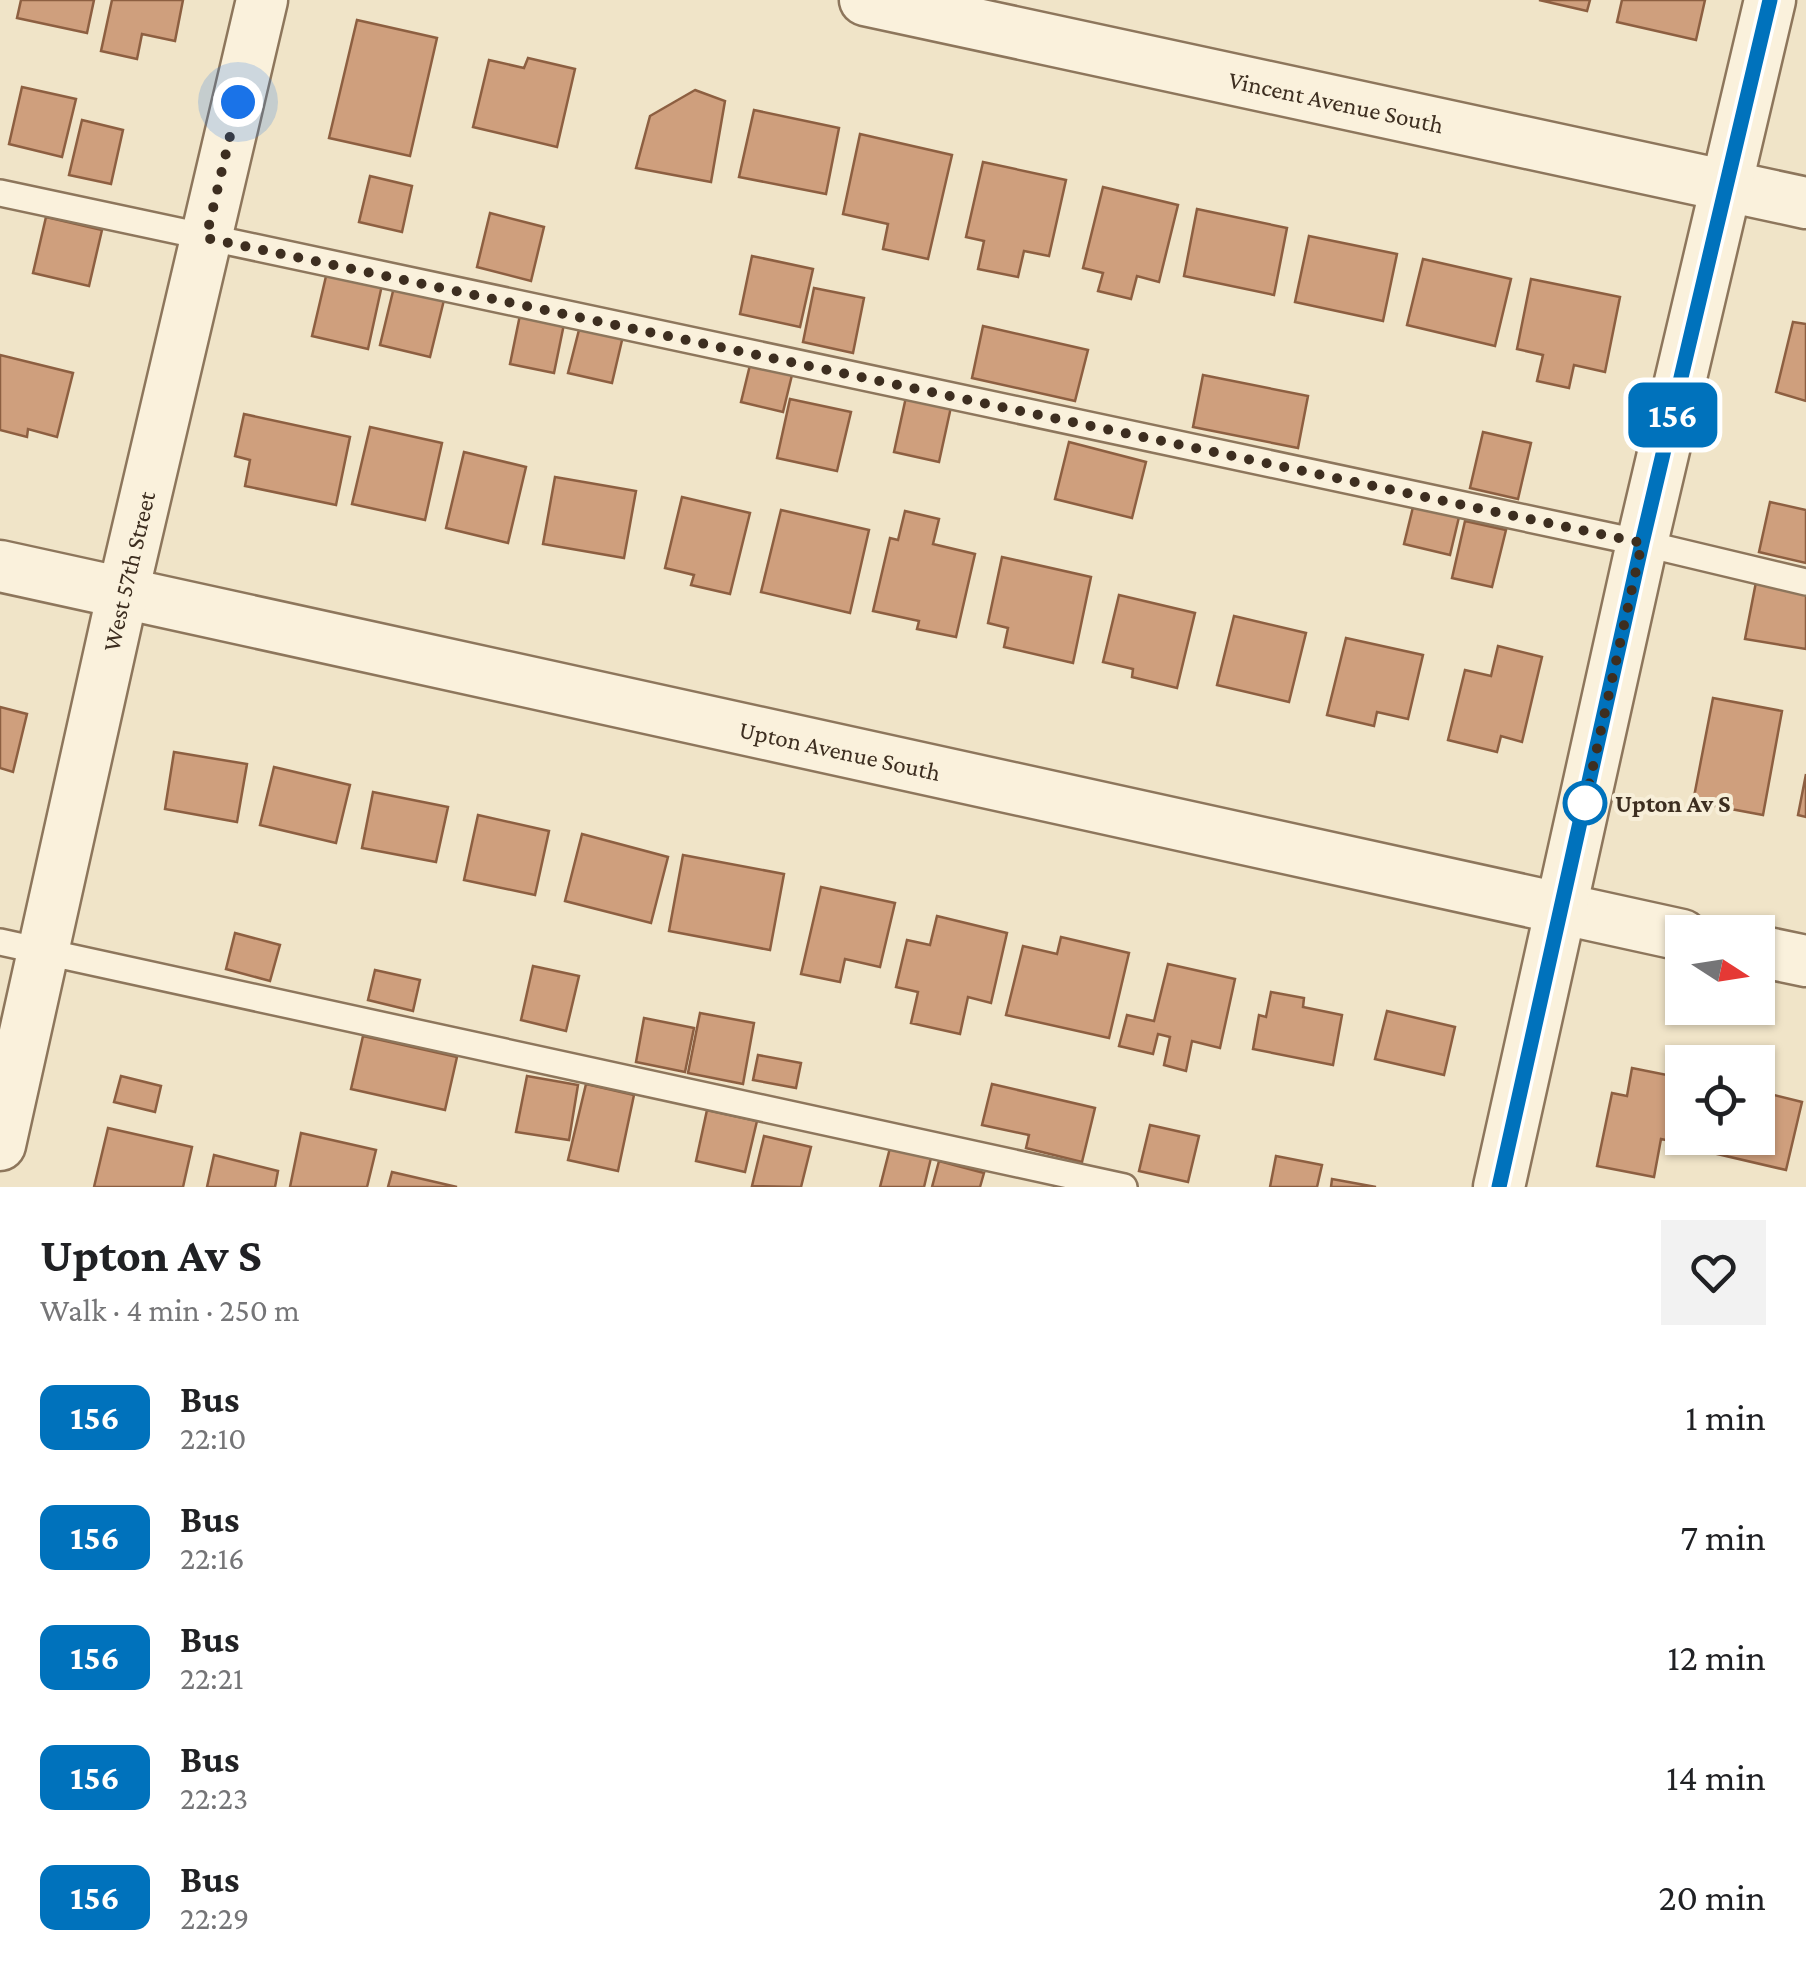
<!DOCTYPE html>
<meta charset="utf-8">
<style>
body{margin:0;font-family:"Crimson Pro",serif;background:#f2f2f2;color:#202124;height:100vh;display:flex;flex-direction:column;font-size:38px;white-space:nowrap}
*{box-sizing:border-box;margin:0}
p{font-size:32px;color:#757577}
.icon{flex:none;width:55px;height:55px;fill:none;stroke:currentColor;stroke-width:2;stroke-linecap:round;stroke-linejoin:round}
.map{position:relative;height:1187px;overflow:hidden}
.details{display:flex;flex-direction:column;background:#fff;flex:1}
.details>*{flex:none}
.badge{padding:0 20px;border-radius:15px;font-size:35px;line-height:65px}
.needle{width:65px;rotate:102deg}
.tools{position:absolute;left:1665px;top:915px;display:grid;gap:20px}
.tools a{display:grid;place-items:center;width:110px;height:110px;border-radius:0px;background:#fff;box-shadow:0 2px 8px #0004;font-size:50px}
.you{position:absolute;width:50px;height:50px;margin:-25px;border:8px solid #fff;border-radius:50%;background:#1a73e8;box-shadow:0 0 0 15px #1a73e833}
.map>.badge{position:absolute;translate:-50% -50%;box-shadow:0 0 0 5px #fff}
.round{display:grid;place-items:center;flex:none;width:105px;height:105px;border-radius:0px;background:#f2f2f2}
.overview{display:flex;align-items:center;justify-content:space-between;height:170px;padding:0 40px}
h1{font-size:48px;font-weight:700;line-height:75px}
ul{padding:0;list-style:none}
li{display:flex;align-items:center;gap:30px;height:120px;padding:0 40px}
li div{flex:1}
li b{display:block;font-size:38px}
li em{font-style:normal}
li .badge{min-width:110px;font-weight:700;text-align:center}
.map>svg:first-child{display:block}
.building{fill:#cf9f7d;stroke:#8d5f41;stroke-width:2.5}
.lines{fill:none;stroke-linecap:round;stroke-linejoin:round}
.service-casing{stroke:#8d765c;stroke-width:30}
.minor-casing{stroke:#8d765c;stroke-width:55}
.service{stroke:#faf1dc;stroke-width:25}
.minor{stroke:#faf1dc;stroke-width:50}
.line-casing{stroke:#fff;stroke-width:22}
.line{stroke:#0072bc;stroke-width:15}
.walk{stroke:#3d2e20;stroke-width:10;stroke-dasharray:0 18}
.stop-dot{fill:#fff;stroke:#0072bc;stroke-width:5}
.labels{text-anchor:middle;dominant-baseline:central;stroke-width:8;stroke-linejoin:round;paint-order:stroke}
.street-label{font-size:25px;fill:#3d2e20;stroke:#f7eed8}
.stop-label{font-size:25px;font-weight:bold;fill:#3d2e20;stroke:#f7eed8;text-anchor:start}
</style>
<div class="map">
<svg width="1806" height="1187" viewBox="0 0 1806 1187">
<rect width="100%" height="100%" fill="#f0e4c8"/>
<!-- building -->
<g class="building">
<polygon points="21,0 94,0 87,33 17,18"/>
<polygon points="112,0 183,0 175,41 142,34 137,59 101,51"/>
<polygon points="1539,0 1590,0 1587,11"/>
<polygon points="1622,0 1705,0 1696,40 1617,22"/>
<polygon points="357,20 437,38 410,156 329,138"/>
<polygon points="528,58 575,69 557,147 473,127 489,60 524,68"/>
<polygon points="22,87 76,99 62,157 9,144"/>
<polygon points="695,90 725,101 711,182 636,168 650,116"/>
<polygon points="754,110 839,128 826,194 739,177"/>
<polygon points="82,120 123,130 111,184 69,175"/>
<polygon points="860,134 952,155 928,259 883,249 888,224 843,214"/>
<polygon points="983,162 1066,180 1049,256 1024,251 1018,277 978,269 984,241 966,237"/>
<polygon points="370,176 412,186 402,232 359,222"/>
<polygon points="1103,187 1178,205 1159,282 1137,276 1131,299 1098,291 1103,273 1083,268"/>
<polygon points="1197,209 1287,228 1274,295 1184,276"/>
<polygon points="490,213 544,227 531,281 477,267"/>
<polygon points="46,217 102,230 89,286 33,273"/>
<polygon points="1309,236 1397,254 1383,321 1295,302"/>
<polygon points="752,256 813,269 800,327 740,314"/>
<polygon points="1423,259 1511,279 1495,346 1407,325"/>
<polygon points="327,272 382,285 368,349 312,336"/>
<polygon points="1531,279 1620,297 1605,372 1574,365 1569,388 1537,381 1543,355 1517,349"/>
<polygon points="394,287 444,300 430,357 380,345"/>
<polygon points="814,288 864,298 853,353 803,342"/>
<polygon points="520,315 564,324 554,373 510,364"/>
<polygon points="1793,322 1806,324 1806,401 1776,392"/>
<polygon points="580,326 623,336 612,383 568,373"/>
<polygon points="983,326 1088,350 1075,401 972,378"/>
<polygon points="0,355 73,373 57,437 28,429 27,437 0,430"/>
<polygon points="750,365 792,375 783,412 741,402"/>
<polygon points="1203,375 1308,396 1298,448 1193,427"/>
<polygon points="906,397 951,407 939,462 894,452"/>
<polygon points="790,399 851,412 837,471 777,458"/>
<polygon points="244,414 350,437 336,505 245,486 250,460 235,456"/>
<polygon points="370,427 442,443 425,520 352,504"/>
<polygon points="1483,432 1531,443 1518,499 1470,488"/>
<polygon points="1069,442 1146,462 1132,518 1055,499"/>
<polygon points="464,452 526,467 508,543 446,528"/>
<polygon points="555,477 636,491 624,558 543,544"/>
<polygon points="682,497 750,513 730,594 691,585 694,575 665,568"/>
<polygon points="1770,502 1806,510 1806,563 1759,552"/>
<polygon points="1413,507 1459,517 1450,555 1404,544"/>
<polygon points="781,510 869,530 850,613 761,592"/>
<polygon points="905,511 939,519 933,544 975,554 956,637 917,629 919,621 873,611 890,538 898,540"/>
<polygon points="1465,521 1506,530 1492,587 1452,578"/>
<polygon points="1002,557 1091,577 1073,663 1004,647 1008,628 988,623"/>
<polygon points="1756,582 1806,591 1806,649 1745,639"/>
<polygon points="1119,595 1195,613 1177,688 1132,677 1133,669 1103,662"/>
<polygon points="1234,616 1306,633 1289,702 1217,685"/>
<polygon points="1346,638 1423,655 1408,719 1377,712 1374,726 1327,715"/>
<polygon points="1498,646 1542,657 1522,742 1501,736 1497,752 1448,740 1465,670 1491,676"/>
<polygon points="1713,698 1782,711 1763,815 1693,802"/>
<polygon points="0,707 27,714 13,772 0,768"/>
<polygon points="174,752 247,764 237,822 165,809"/>
<polygon points="274,767 350,785 336,843 260,825"/>
<polygon points="1806,774 1806,817 1798,815"/>
<polygon points="373,792 448,807 436,862 362,848"/>
<polygon points="478,815 549,831 535,895 464,880"/>
<polygon points="582,834 668,857 651,923 565,901"/>
<polygon points="683,855 784,874 770,950 669,931"/>
<polygon points="821,887 895,903 880,967 845,959 840,982 801,974"/>
<polygon points="937,916 1007,933 991,1003 968,997 960,1034 911,1023 918,992 896,987 907,940 930,945"/>
<polygon points="235,933 280,945 270,981 226,969"/>
<polygon points="1061,937 1129,953 1109,1038 1006,1015 1023,946 1057,954"/>
<polygon points="1168,964 1235,979 1220,1048 1192,1041 1186,1071 1164,1065 1170,1037 1158,1034 1153,1054 1119,1046 1127,1015 1154,1021"/>
<polygon points="533,966 579,976 566,1031 521,1020"/>
<polygon points="375,970 420,980 413,1011 368,1000"/>
<polygon points="1271,992 1304,998 1303,1007 1342,1015 1333,1065 1253,1049 1259,1015 1266,1017"/>
<polygon points="1387,1011 1455,1027 1444,1075 1375,1059"/>
<polygon points="700,1013 754,1023 743,1084 688,1073"/>
<polygon points="644,1018 694,1028 685,1072 636,1062"/>
<polygon points="363,1036 457,1057 445,1110 351,1089"/>
<polygon points="758,1055 801,1063 796,1088 753,1080"/>
<polygon points="1632,1068 1682,1078 1682,1138 1692,1138 1690,1145 1661,1139 1654,1177 1597,1166 1612,1093 1627,1096"/>
<polygon points="121,1076 161,1086 155,1112 114,1102"/>
<polygon points="527,1076 578,1085 569,1140 516,1132"/>
<polygon points="586,1084 634,1095 618,1171 568,1160"/>
<polygon points="992,1084 1095,1108 1082,1162 1026,1148 1029,1135 982,1125"/>
<polygon points="1758,1091 1802,1102 1786,1170 1713,1153 1717,1138 1758,1138"/>
<polygon points="707,1110 757,1121 745,1172 696,1161"/>
<polygon points="1150,1125 1199,1136 1188,1182 1139,1171"/>
<polygon points="108,1128 192,1147 183,1187 94,1187"/>
<polygon points="301,1133 376,1150 367,1187 290,1187"/>
<polygon points="764,1136 811,1147 801,1187 752,1186"/>
<polygon points="890,1148 931,1158 924,1187 880,1187"/>
<polygon points="214,1155 278,1171 275,1187 207,1187"/>
<polygon points="1276,1156 1322,1165 1317,1187 1270,1187"/>
<polygon points="939,1161 984,1173 980,1187 932,1187"/>
<polygon points="392,1172 457,1187 388,1187"/>
<polygon points="1332,1179 1376,1187 1331,1187"/>
</g>
<g class="lines">
<!-- service casing -->
<g class="service-casing">
<g id="service">
<polyline points="0,193 1642,543 1806,582"/>
<polyline points="0,942 1124,1187"/>
</g>
</g>
<!-- minor casing -->
<g class="minor-casing">
<g id="minor">
<path id="s1" d="M865 0 1806 203"/>
<path id="s2" d="M0 566 1682 935"/>
<polyline points="1758,951 1806,961"/>
<path id="s3" d="M0 1145 123 592 262 0"/>
<polyline points="1499,1187 1642,543 1770,0"/>
</g>
</g>
<!-- service -->
<use href="#service" class="service"/>
<!-- minor -->
<use href="#minor" class="minor"/>
</g>
<g class="lines">
<!-- line casing -->
<g class="line-casing">
<polyline id="line" points="1499,1187 1642,543 1770,0"/>
</g>
<!-- line -->
<use href="#line" class="line"/>
<!-- walk -->
<polyline class="walk" points="238,102 206,238 1642,543 1585,803"/>
</g>
<!-- markers -->
<circle class="stop-dot" cx="1585" cy="803" r="20"/>
<g class="labels">
<!-- street labels -->
<g class="street-label">
<text stroke="none"><textPath href="#s1" startOffset="482">Vincent Avenue South</textPath></text>
<text stroke="none"><textPath href="#s3" startOffset="588">West 57th Street</textPath></text>
<text stroke="none"><textPath href="#s2" startOffset="860">Upton Avenue South</textPath></text>
</g>
<!-- stop labels -->
<g class="stop-label">
<text x="1615" y="803">Upton Av S</text>
</g>
</g>
</svg>
<div class="tools">
<a><svg class="needle" viewBox="-14 -14 28 28"><path d="M0-13l5 13h-10z" fill="#e53935"/><path d="M0 13l5-13h-10z" fill="#757577"/></svg></a>
<a><svg class="icon" aria-label="locate" viewBox="0 0 24 24"><circle cx="12" cy="12" r="6"/><path d="M12 2v4M12 18v4M2 12h4M18 12h4"/></svg></a>
</div>
<div class="you" style="left:238px;top:102px"></div>
<b class="badge" style="left:1673px;top:415px;background:#0072bc;color:#fff">156</b>
</div>
<section class="details">
<div class="overview"><div><h1>Upton Av S</h1><p>Walk · 4 min · 250 m</p></div><a class="round"><svg class="icon" aria-label="heart" viewBox="0 0 24 24"><path d="M12 20l-8-8c-3-5 5-10 8-4 3-6 11-1 8 4z"/></svg></a></div>
<ul>
<li><span class="badge" style="background:#0072bc;color:#fff">156</span><div><b>Bus</b><p>22:10</p></div><em>1 min</em></li>
<li><span class="badge" style="background:#0072bc;color:#fff">156</span><div><b>Bus</b><p>22:16</p></div><em>7 min</em></li>
<li><span class="badge" style="background:#0072bc;color:#fff">156</span><div><b>Bus</b><p>22:21</p></div><em>12 min</em></li>
<li><span class="badge" style="background:#0072bc;color:#fff">156</span><div><b>Bus</b><p>22:23</p></div><em>14 min</em></li>
<li><span class="badge" style="background:#0072bc;color:#fff">156</span><div><b>Bus</b><p>22:29</p></div><em>20 min</em></li>
</ul>
</section>
